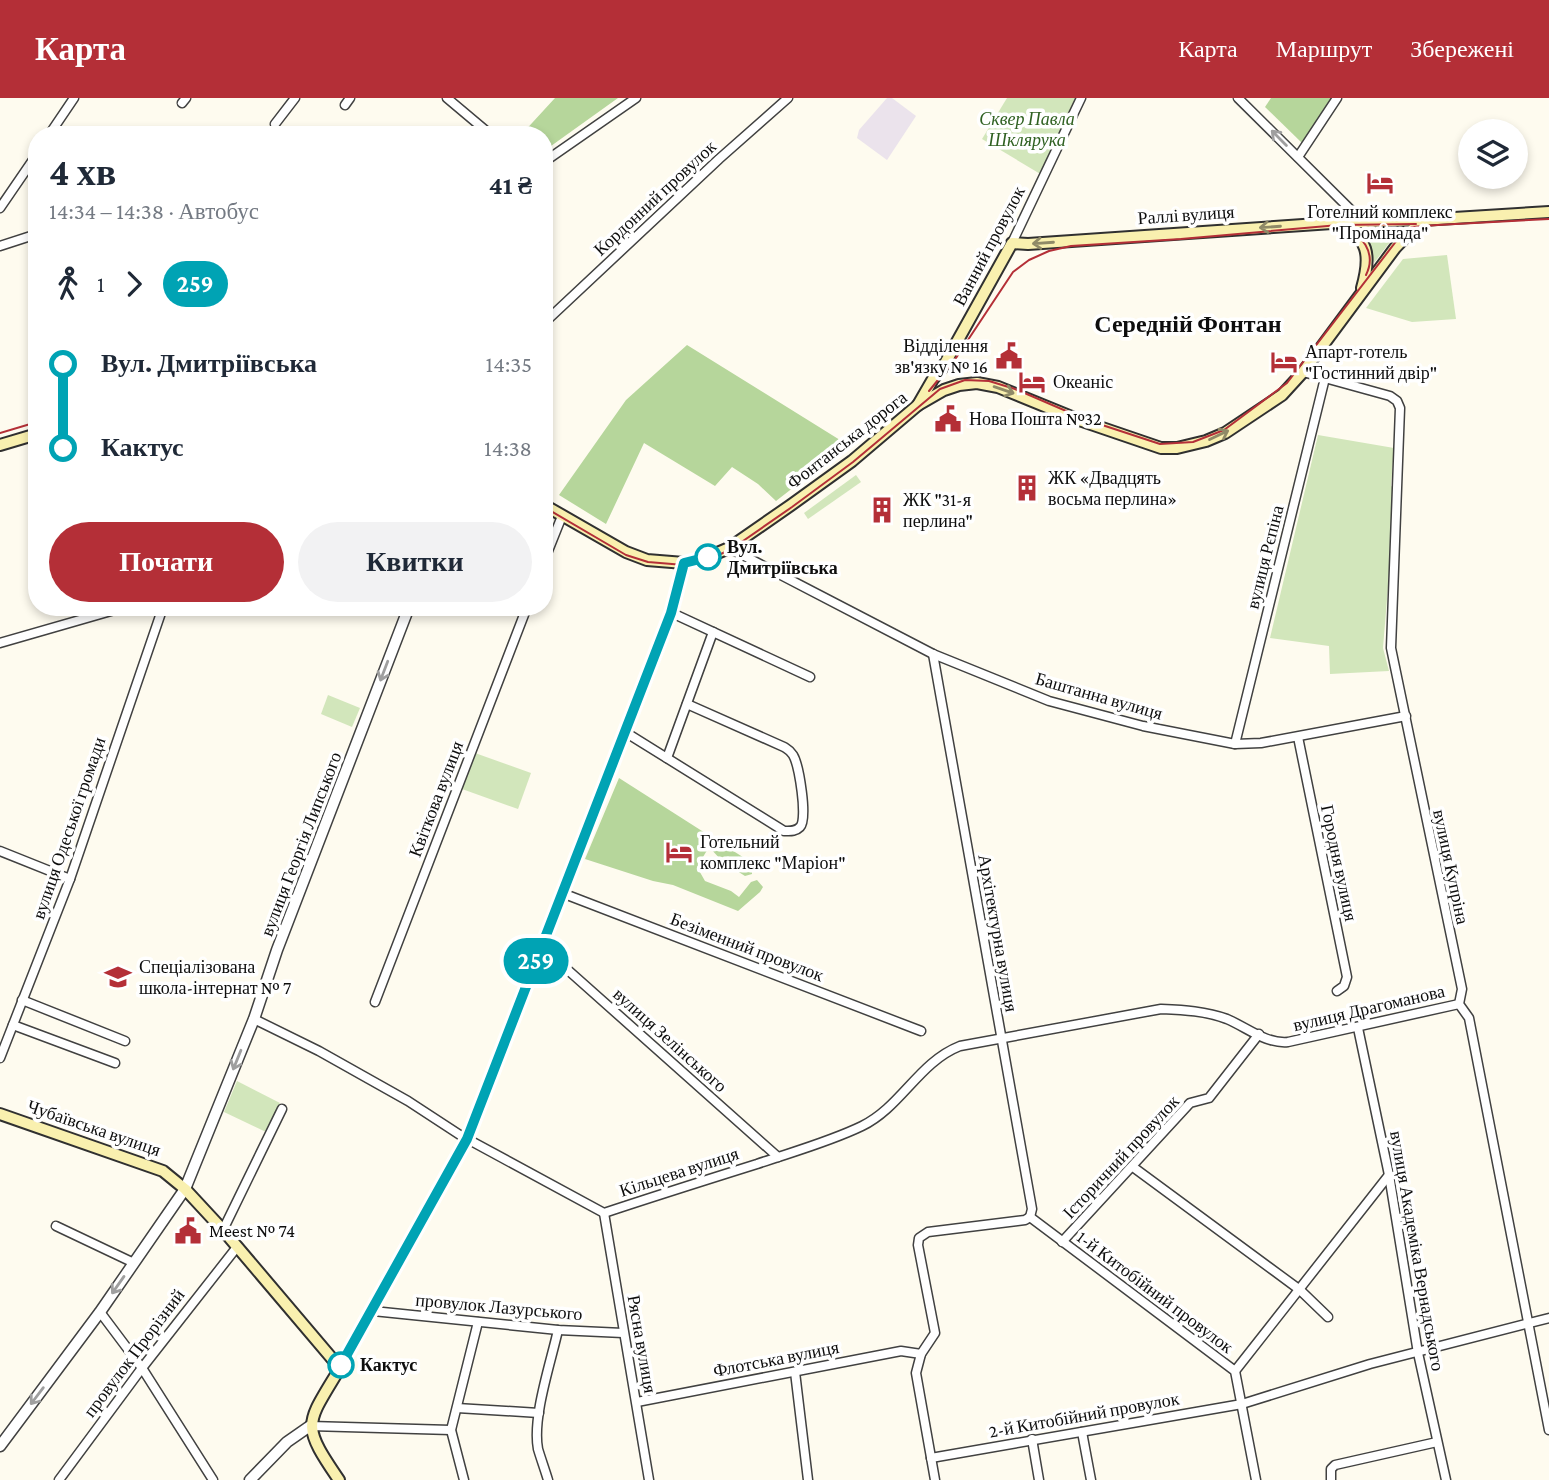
<!DOCTYPE html>
<html lang="uk">
<meta charset="utf-8">
<style>
body{margin:0;font-family:"Crimson Pro",serif;background:#f2f2f3;color:#1f2937;height:100vh;display:flex;flex-direction:column;font-size:26px;white-space:nowrap}
*{box-sizing:border-box;margin:0}
p{font-size:23px;color:#747a83}
.icon{flex:none;width:38px;height:38px;fill:none;stroke:currentColor;stroke-width:2;stroke-linecap:round;stroke-linejoin:round}
.map{position:relative;flex:1;overflow:hidden}
.sheet{position:absolute;left:28px;top:28px;width:525px;height:490px;display:flex;flex-direction:column;background:#fff;border-radius:28px;box-shadow:0 4px 10px #0003}
.sheet>*{flex:none}
.badge{padding:0 14px;border-radius:23px;font-size:24px;line-height:46px}
.buttons{position:absolute;left:1458px;top:21px;display:grid;gap:14px}
.buttons a{display:grid;place-items:center;width:70px;height:70px;border-radius:50%;background:#fff;box-shadow:0 4px 10px #0003;font-size:35px}
.map>.badge{position:absolute;translate:-50% -50%;box-shadow:0 0 0 4px #fff}
.legs{display:flex;align-items:center;gap:10px;height:77px;padding:0 21px;font-size:23px}
.legs p{margin-inline-start:auto}
.headline{display:flex;align-items:center;justify-content:space-between;height:119px;padding:0 21px}
h1{font-size:38px;font-weight:700;line-height:52px}
.primary-button{display:flex;gap:14px;margin-top:auto;padding:14px 21px}
.primary-button a{flex:1;height:80px;border-radius:42px;background:#b42f37;color:#fff;font-size:28px;font-weight:700;line-height:80px;text-align:center}
.primary-button a+a{background:#f2f2f3;color:#1f2937}
ul{padding:0 21px;list-style:none}
li{display:flex;align-items:center;gap:24px;height:84px;font-size:26px}
li i{display:grid;place-items:center;width:10px;height:100%;margin:0 9px;background:currentColor}
li i::after{content:'';width:18px;height:18px;margin:-9px;border:5px solid;border-radius:50%;background:#fff}
li p{margin-inline-start:auto}
li:first-child i{background:linear-gradient(#0000 50%,currentColor 0)}
li:last-child i{background:linear-gradient(currentColor 50%,#0000 0)}
header{display:flex;align-items:center;gap:42px;box-sizing:border-box;height:98px;padding:0 35px;background:#b42f37;color:#fff}
header strong{font-size:33px}
nav{display:flex;gap:38px;margin-inline-start:auto;font-size:24px}
.map>svg:first-child{display:block}
.industrial{fill:#ebe3ec}
.green{fill:#d2e6bb}
.forest{fill:#b6d69b}
.lines{fill:none;stroke-linecap:round;stroke-linejoin:round}
.minor-casing{stroke:#414141;stroke-width:11}
.tertiary-casing{stroke:#414141;stroke-width:13}
.secondary-casing{stroke:#303030;stroke-width:14}
.minor{stroke:#fff;stroke-width:8}
.tertiary{stroke:#fff;stroke-width:10}
.secondary{stroke:#f9f0af;stroke-width:10}
.tram{stroke:#b42f37;stroke-width:2}
.oneway{stroke:#9f9f9f}
.oneway2{stroke:#8f8a67}
.line-1-casing{stroke:#fff;stroke-width:16}
.line-1{stroke:#00a3b4;stroke-width:10}
.stop-1-dot{fill:#fff;stroke:#00a3b4;stroke-width:3.5}
.labels{text-anchor:middle;dominant-baseline:central;stroke-width:7;stroke-linejoin:round;paint-order:stroke}
.park-label{font-size:18px;font-style:italic;fill:#306122;stroke:#fff}
.street-label{font-size:18px;fill:#0e0e0e;stroke:#fff}
.poi-label{font-size:18px;fill:#0e0e0e;stroke:#fff;text-anchor:start}
.stop-label{font-size:18px;font-weight:bold;fill:#0e0e0e;stroke:#fff;text-anchor:start}
.district-label{font-size:24px;font-weight:bold;fill:#0e0e0e;stroke:#fff}
</style>
<header>
<strong>Карта</strong>
<nav><a>Карта</a><a>Маршрут</a><a>Збережені</a></nav>
</header>
<div class="map">
<svg width="1549" height="1382" viewBox="0 0 1549 1382">
<rect width="100%" height="100%" fill="#fefbef"/>
<!-- industrial -->
<polygon class="industrial" points="887,0 892,0 916,18 887,62 857,40 859,32"/>
<!-- green -->
<g class="green">
<polygon points="1007,0 1076,0 1042,77 982,41"/>
<polygon points="1394,133 1396,136 1374,165 1370,149 1363,135"/>
<polygon points="1447,157 1456,221 1412,224 1366,210 1403,161"/>
<polygon points="1318,337 1394,350 1391,388 1396,391 1383,550 1389,573 1330,576 1329,548 1270,540"/>
<polygon points="856,377 861,384 808,421 804,415"/>
<polygon points="328,597 360,610 352,629 321,616"/>
<polygon points="475,655 531,675 518,711 462,691"/>
<polygon points="237,983 280,1005 266,1034 224,1014"/>
</g>
<!-- forest -->
<g class="forest">
<polygon points="555,0 618,0 544,53 544,37 521,37"/>
<polygon points="1271,0 1331,0 1302,45 1265,9"/>
<polygon points="687,247 848,347 776,403 758,386 732,369 715,388 644,345 606,426 559,397 626,302"/>
<polygon points="619,680 749,763 752,768 752,776 745,778 723,764 709,749 697,769 705,783 731,793 739,799 751,784 757,782 763,789 760,794 738,813 673,787 653,783 585,761"/>
</g>
<g class="lines">
<!-- minor casing -->
<g class="minor-casing">
<g id="minor">
<polyline points="447,0 491,37"/>
<polyline points="1238,0 1362,123"/>
<polyline points="182,5 186,0"/>
<polyline points="345,7 350,0"/>
<polyline points="275,26 295,0"/>
<polyline points="49,37 74,0"/>
<polyline points="1298,59 1337,0"/>
<polyline points="544,64 636,0"/>
<polyline points="0,110 37,56"/>
<polyline points="1012,145 1081,0"/>
<polyline points="0,148 37,136"/>
<polyline points="544,225 719,61 788,0"/>
<polyline points="1303,274 1390,298 1397,303 1400,310 1391,550 1462,891 1459,906 1469,920 1549,1332"/>
<polyline points="729,450 933,556 1049,603 1143,628 1235,646 1261,645 1406,618"/>
<polyline points="544,463 562,418"/>
<polyline points="672,515 810,579"/>
<polyline points="0,545 125,509"/>
<polyline points="933,556 1032,1111 1030,1119"/>
<path d="M625 634 784 733C790 733 795 734 800 729 808 721 799 667 793 657 790 652 789 652 784 649L687 606"/>
<polyline points="1298,639 1347,879 1344,888 1337,893"/>
<polyline points="1235,646 1325,280"/>
<polyline points="667,660 713,534"/>
<polyline points="0,753 70,781"/>
<polyline points="562,795 921,933"/>
<polyline points="542,849 778,1059"/>
<polyline points="22,902 125,943"/>
<polyline points="375,904 527,509"/>
<path d="M254 921 319 953 408 1003 460 1037 604 1115C655 1098 706 1082 757 1066 792 1054 829 1044 862 1028 901 1009 919 964 960 948L1161 911C1183 912 1206 913 1227 921 1248 930 1266 946 1288 944L1459 906"/>
<polyline points="13,927 115,965"/>
<polyline points="1358,930 1389,1077 1418,1255 1446,1382"/>
<polyline points="0,960 70,781 163,509"/>
<polyline points="1133,1069 1300,1192 1328,1219"/>
<polyline points="604,1115 649,1382"/>
<polyline points="1030,1119 1235,1273 1256,1382"/>
<polyline points="56,1128 134,1165"/>
<polyline points="223,1132 282,1011"/>
<polyline points="1062,1144 1190,1005 1209,1000 1259,936"/>
<polyline points="373,1213 558,1232 623,1235"/>
<polyline points="100,1214 142,1270 213,1382"/>
<polyline points="1235,1273 1389,1077"/>
<polyline points="795,1274 808,1382"/>
<polyline points="637,1304 901,1253 921,1256"/>
<polyline points="457,1310 539,1315"/>
<polyline points="310,1328 451,1332"/>
<polyline points="1082,1334 1091,1382"/>
<polyline points="1032,1341 1039,1382"/>
<polyline points="931,1360 1242,1306 1370,1266 1549,1220"/>
<polyline points="59,1382 142,1270 237,1149"/>
<polyline points="464,1382 451,1332 478,1224"/>
<path d="M548 1382C545 1372 541 1361 538 1351 532 1319 551 1264 558 1232"/>
<polyline points="935,1382 916,1275 921,1256 935,1235 918,1147 919,1140 928,1134 1025,1122 1030,1119"/>
<polyline points="1331,1382 1331,1371 1335,1367 1437,1344"/>
</g>
</g>
<!-- tertiary casing -->
<g class="tertiary-casing">
<g id="tertiary">
<polyline points="340,1270 467,1041 672,515 684,465"/>
<polyline points="0,1348 100,1214 185,1091 254,921 277,852 409,509"/>
<polyline points="250,1382 287,1344 310,1328"/>
</g>
</g>
<!-- secondary casing -->
<g class="secondary-casing">
<g id="secondary">
<path d="M1335 126C1370 138 1371 158 1362 190"/>
<polyline points="918,307 933,281 943,269 1012,145 1028,146 1332,125 1422,122 1549,114"/>
<polyline points="0,347 37,336"/>
<polyline points="544,407 626,454 647,462 684,465 708,459 729,450 791,407 852,363 918,307 944,292 959,287 977,285 998,289 1079,322 1161,350 1177,350 1206,343 1225,335 1282,297 1303,274 1395,150 1422,122"/>
<path d="M0 1016 163 1073 185 1091 223 1132 340 1270C306 1327 300 1325 339 1382"/>
</g>
</g>
<!-- minor -->
<use href="#minor" class="minor"/>
<!-- tertiary -->
<use href="#tertiary" class="tertiary"/>
<!-- secondary -->
<use href="#secondary" class="secondary"/>
<!-- tram -->
<g class="tram">
<path d="M1341 129C1362 135 1377 155 1366 177"/>
<polyline points="929,293 956,260 1013,174 1029,162 1049,153 1071,148 1181,141 1339,127 1416,126"/>
<polyline points="0,335 37,324"/>
<polyline points="544,409 626,457 648,464 684,467 709,461 730,452 792,409 853,364 940,291 965,282 989,283 1015,291 1087,322 1160,346 1193,344 1224,332 1287,285 1404,133 1412,129 1437,127 1549,121"/>
</g>
</g>
<!-- one-way arrows -->
<defs><path id="oneway-shaft" d="M-6 0H5M1.5-3L5.5 0L1.5 3" fill="none" stroke-width="1.6" stroke-linecap="round" stroke-linejoin="round" transform="scale(1.75)"/></defs>
<g class="oneway">
<use href="#oneway-shaft" transform="translate(1279 40) rotate(-135)"/>
<use href="#oneway-shaft" transform="translate(384 573) rotate(111)"/>
<use href="#oneway-shaft" transform="translate(237 962) rotate(112)"/>
<use href="#oneway-shaft" transform="translate(118 1187) rotate(125)"/>
<use href="#oneway-shaft" transform="translate(37 1298) rotate(127)"/>
</g>
<g class="oneway2">
<use href="#oneway-shaft" transform="translate(1270 129) rotate(176)"/>
<use href="#oneway-shaft" transform="translate(1043 145) rotate(176)"/>
<use href="#oneway-shaft" transform="translate(1004 292) rotate(19)"/>
<use href="#oneway-shaft" transform="translate(1219 337) rotate(-26)"/>
</g>
<g class="lines">
<!-- line-1 casing -->
<g class="line-1-casing">
<polyline id="line-1" points="341,1267 467,1041 671,515 684,465 708,459"/>
</g>
<!-- line-1 -->
<use href="#line-1" class="line-1"/>
</g>
<!-- icons -->
<defs>
<g id="hotel-bare" transform="scale(2.1)"><path d="M-6-4.5h1.5V1H6V5H4.5V3h-9V5H-6ZM-4 0a1.8 1.8 0 1 1 3.6 0ZM.5 0V-2.5h3Q6-2.5 6 0Z" fill="#b42f37" stroke="#fff" stroke-width="2.5" paint-order="stroke"/></g>
<g id="civic-bare" transform="scale(2.1)"><path d="M-.6-6.5H3V-4.5H.6V-3L4-1V1h2V6H-6V1h2V-1L-.6-3ZM-1.2 2.5V6h2.4V2.5Z" fill="#b42f37" stroke="#fff" stroke-width="2.5" paint-order="stroke"/></g>
<g id="building-bare" transform="scale(2.1)"><path d="M-4-6H4V6H1V3H-1V6H-4ZM-2.5-4.3h1.7v1.8h-1.7ZM.8-4.3h1.7v1.8H.8ZM-2.5-1h1.7V.8h-1.7ZM.8-1h1.7V.8H.8Z" fill="#b42f37" stroke="#fff" stroke-width="2.5" paint-order="stroke"/></g>
<g id="school-bare" transform="scale(2.1)"><path d="M0-5L7-2L0 1L-7-2ZM-4 1L0 2.5L4 1V4Q0 6-4 4Z" fill="#b42f37" stroke="#fff" stroke-width="2.5" paint-order="stroke"/></g>
</defs>
<g fill-rule="evenodd">
<use href="#hotel-bare" x="1380" y="85"/>
<use href="#civic-bare" x="1009" y="258"/>
<use href="#hotel-bare" x="1284" y="264"/>
<use href="#hotel-bare" x="1032" y="284"/>
<use href="#civic-bare" x="948" y="321"/>
<use href="#building-bare" x="1027" y="390"/>
<use href="#building-bare" x="882" y="412"/>
<use href="#hotel-bare" x="679" y="754"/>
<use href="#school-bare" x="118" y="879"/>
<use href="#civic-bare" x="188" y="1133"/>
</g>
<!-- markers -->
<g class="stop-1-dot">
<circle cx="708" cy="459" r="12"/>
<circle cx="341" cy="1267" r="12"/>
</g>
<g class="labels">
<!-- park labels -->
<g class="park-label">
<text x="1027" y="21">Сквер Павла<tspan x="1027" dy="21">Шклярука</tspan></text>
</g>
<!-- street labels -->
<g class="street-label">
<text transform="translate(655 100) rotate(-43)">Кордонний провулок</text>
<text transform="translate(1186 117) rotate(-4)">Раллі вулиця</text>
<text transform="translate(989 148) rotate(-62)">Ванний провулок</text>
<text transform="translate(847 342) rotate(-38)">Фонтанська дорога</text>
<text transform="translate(1265 459) rotate(-76)">вулиця Рєпіна</text>
<text transform="translate(1099 598) rotate(16)">Баштанна вулиця</text>
<text transform="translate(436 701) rotate(-69)">Квіткова вулиця</text>
<text transform="translate(69 730) rotate(-71)">вулиця Одеської громади</text>
<text transform="translate(301 746) rotate(-69)">вулиця Георгія Липського</text>
<text transform="translate(1339 765) rotate(78)">Городня вулиця</text>
<text transform="translate(1451 769) rotate(78)">вулиця Купріна</text>
<text transform="translate(998 835) rotate(80)">Архітектурна вулиця</text>
<text transform="translate(747 849) rotate(21)">Безіменний провулок</text>
<text transform="translate(1369 910) rotate(-13)">вулиця Драгоманова</text>
<text transform="translate(670 942) rotate(42)">вулиця Зелінського</text>
<text transform="translate(94 1030) rotate(19)">Чубаївська вулиця</text>
<text transform="translate(1121 1059) rotate(-47)">Історичний провулок</text>
<text transform="translate(679 1074) rotate(-18)">Кільцева вулиця</text>
<text transform="translate(1417 1153) rotate(80)">вулиця Академіка Вернадського</text>
<text transform="translate(1155 1194) rotate(37)">1-й Китобійний провулок</text>
<text transform="translate(499 1209) rotate(5)">провулок Лазурського</text>
<text transform="translate(642 1246) rotate(80)">Рясна вулиця</text>
<text transform="translate(134 1255) rotate(-53)">провулок Прорізний</text>
<text transform="translate(776 1261) rotate(-11)">Флотська вулиця</text>
<text transform="translate(1084 1317) rotate(-10)">2-й Китобійний провулок</text>
</g>
<!-- poi labels -->
<g class="poi-label">
<text x="1380" y="114" text-anchor="middle">Готелний комплекс<tspan x="1380" dy="21">"Промінада"</tspan></text>
<text x="988" y="248" text-anchor="end">Відділення<tspan x="988" dy="21">зв'язку № 16</tspan></text>
<text x="1305" y="254">Апарт-готель<tspan x="1305" dy="21">"Гостинний двір"</tspan></text>
<text x="1053" y="284">Океаніс</text>
<text x="969" y="321">Нова Пошта №32</text>
<text x="1048" y="380">ЖК «Двадцять<tspan x="1048" dy="21">восьма перлина»</tspan></text>
<text x="903" y="402">ЖК "31-я<tspan x="903" dy="21">перлина"</tspan></text>
<text x="700" y="744">Готельний<tspan x="700" dy="21">комплекс "Маріон"</tspan></text>
<text x="139" y="869">Спеціалізована<tspan x="139" dy="21">школа-інтернат № 7</tspan></text>
<text x="209" y="1133">Meest № 74</text>
</g>
<!-- stop labels -->
<g class="stop-label">
<text x="727" y="449">Вул.<tspan x="727" dy="21">Дмитріївська</tspan></text>
<text x="360" y="1267">Кактус</text>
</g>
<!-- district labels -->
<g class="district-label">
<text x="1188" y="225">Середній Фонтан</text>
</g>
</g>
</svg>
<div class="buttons">
<a><svg class="icon" aria-label="layers" viewBox="0 0 24 24"><path d="M12 4l9 5-9 5-9-5zM3 14l9 5 9-5"/></svg></a>
</div>
<b class="badge" style="left:536px;top:863px;background:#00a3b4;color:#fff">259</b>
<section class="sheet">
<div class="headline"><div><h1>4 хв</h1><p>14:34 – 14:38 · Автобус</p></div><b>41 ₴</b></div>
<div class="legs"><svg class="icon" aria-label="walk" viewBox="0 0 24 24"><circle cx="13" cy="4" r="2"/><path d="M13 8l-2 6 4 7M11 14l-3 7M7 12l3-4h3l4 4"/></svg>1<svg class="icon" aria-label="forward" viewBox="0 0 24 24"><path d="M9 5l7 7-7 7"/></svg><b class="badge" style="background:#00a3b4;color:#fff">259</b></div>
<ul>
<li><i style="color:#00a3b4"></i><b>Вул. Дмитріївська</b><p>14:35</p></li>
<li><i style="color:#00a3b4"></i><b>Кактус</b><p>14:38</p></li>
</ul>
<div class="primary-button"><a>Почати</a><a>Квитки</a></div>
</section>
</div>
